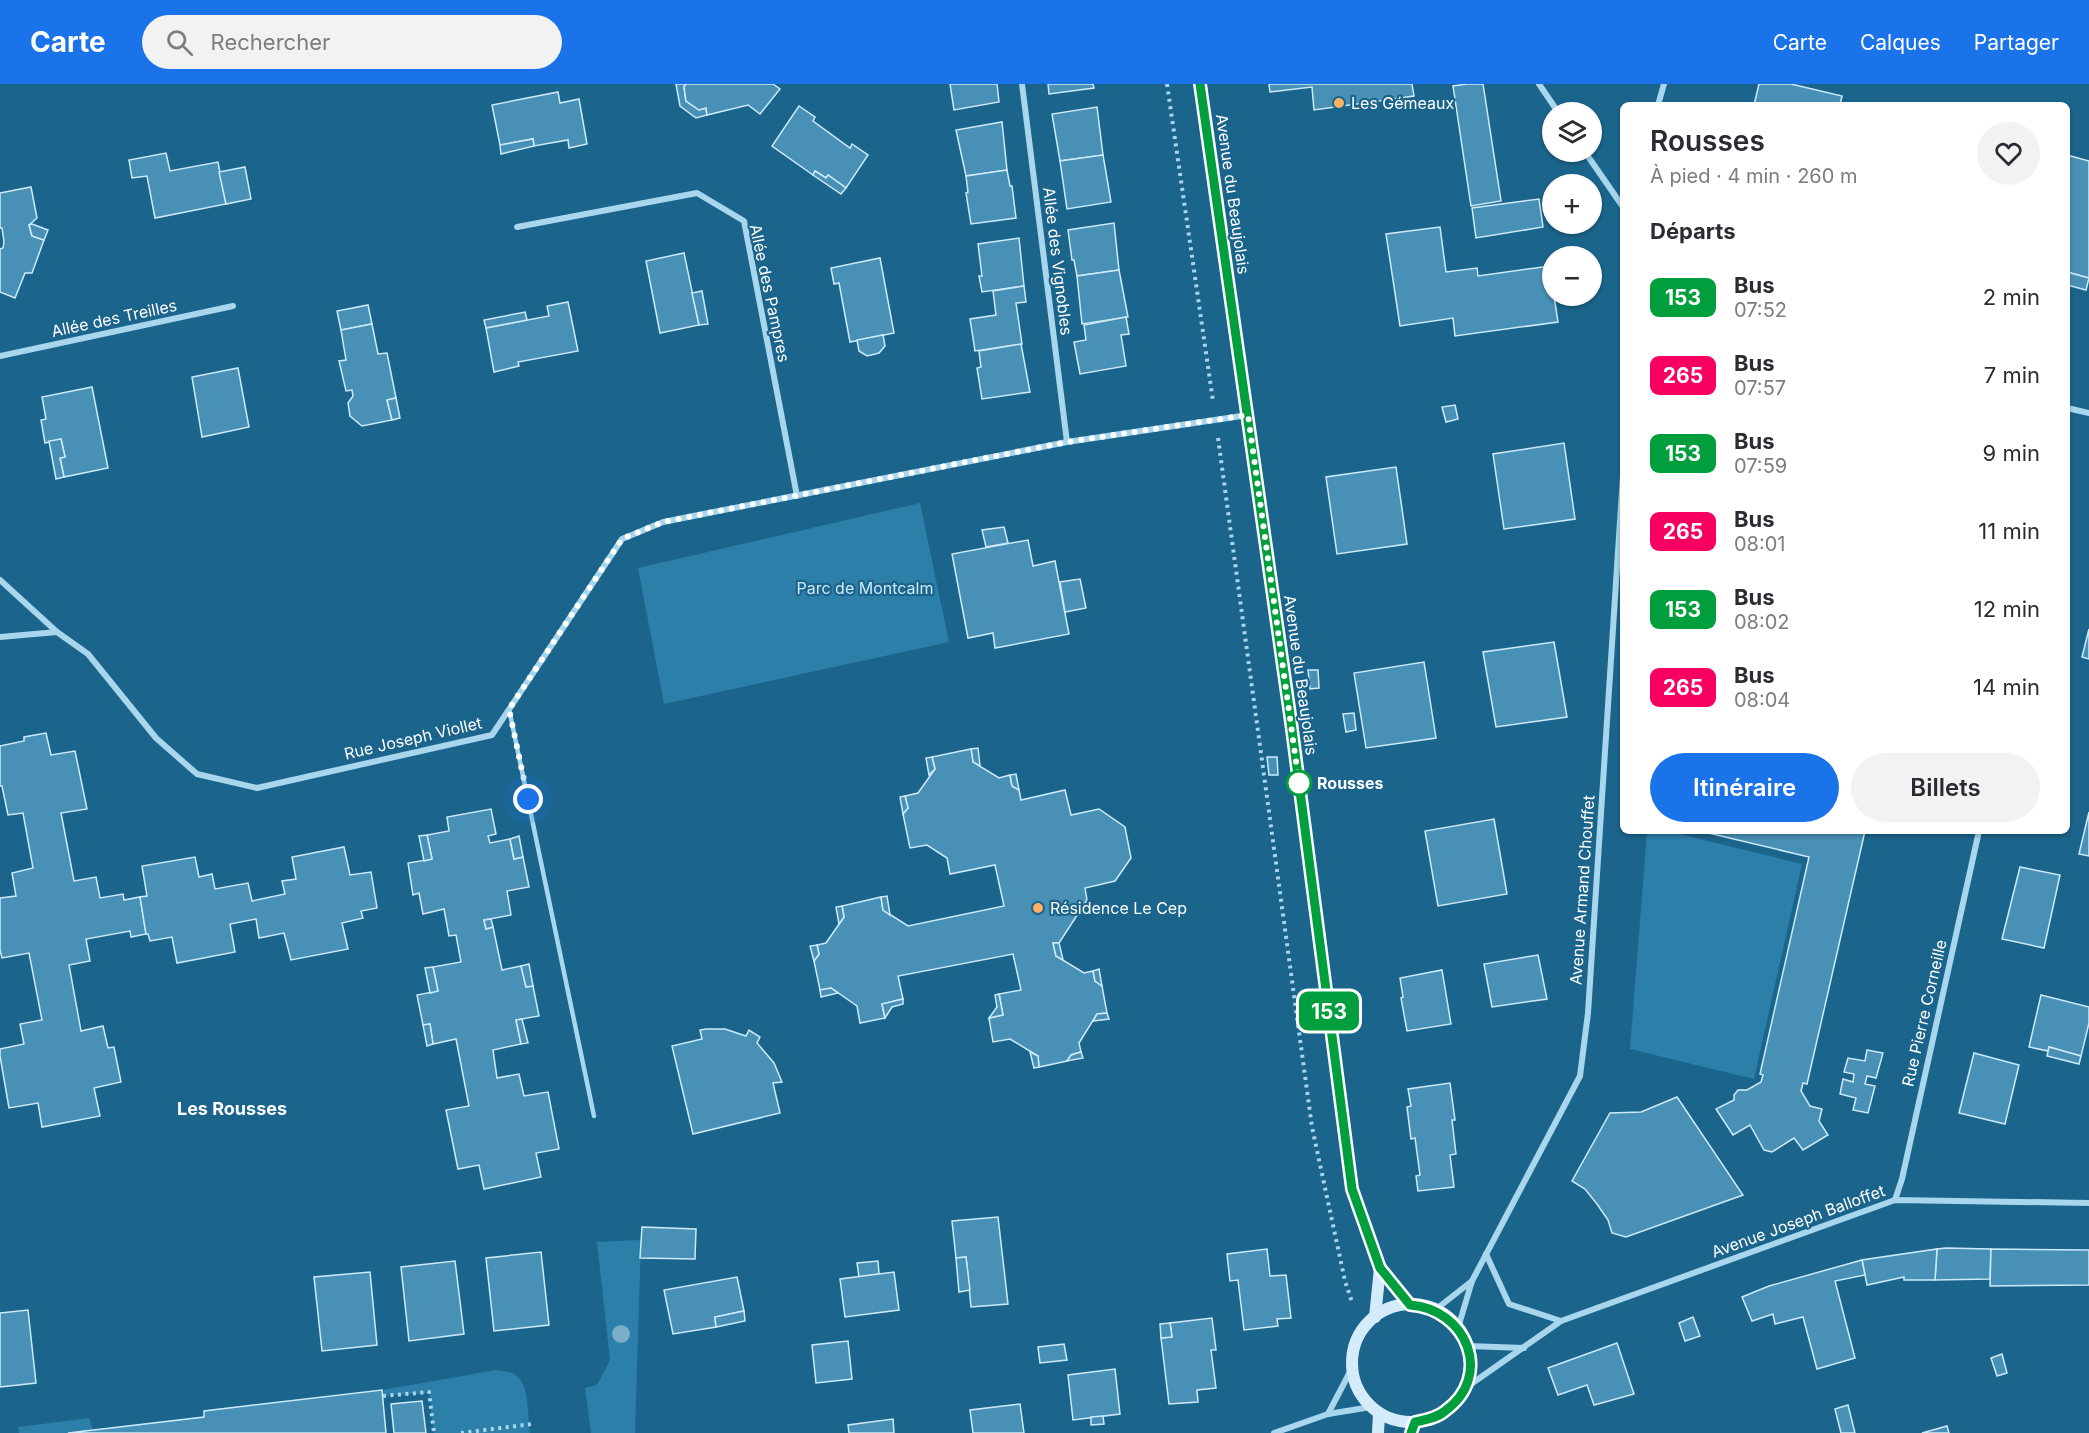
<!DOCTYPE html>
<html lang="fr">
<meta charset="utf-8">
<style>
body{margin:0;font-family:Inter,sans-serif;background:#f2f2f3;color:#2b2b33;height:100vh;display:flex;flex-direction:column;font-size:22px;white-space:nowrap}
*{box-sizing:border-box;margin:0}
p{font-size:20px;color:#7c7c81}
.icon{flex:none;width:33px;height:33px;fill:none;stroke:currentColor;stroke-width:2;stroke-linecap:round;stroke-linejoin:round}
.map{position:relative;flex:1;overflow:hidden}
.drawer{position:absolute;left:1620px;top:18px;width:450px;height:732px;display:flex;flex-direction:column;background:#fff;border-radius:9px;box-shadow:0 2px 4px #0004}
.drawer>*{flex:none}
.badge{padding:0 12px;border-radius:9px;font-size:21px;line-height:39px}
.buttons{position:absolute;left:1542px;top:18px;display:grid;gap:12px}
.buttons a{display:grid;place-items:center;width:60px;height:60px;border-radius:50%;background:#fff;box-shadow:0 2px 4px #0004;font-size:30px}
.you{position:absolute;width:30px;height:30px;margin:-15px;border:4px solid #fff;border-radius:50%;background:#1a73e8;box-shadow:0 0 0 9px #1a73e833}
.map>.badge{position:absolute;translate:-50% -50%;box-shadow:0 0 0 3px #fff}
h2{padding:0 30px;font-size:22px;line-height:54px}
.round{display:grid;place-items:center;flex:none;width:63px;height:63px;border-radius:32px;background:#f2f2f3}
.overview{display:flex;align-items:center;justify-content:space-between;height:102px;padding:0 30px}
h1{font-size:28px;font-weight:600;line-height:45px}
.button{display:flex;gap:12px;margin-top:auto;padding:12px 30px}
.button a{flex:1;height:69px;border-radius:36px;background:#1a73e8;color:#fff;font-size:24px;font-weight:600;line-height:69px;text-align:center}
.button a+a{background:#f2f2f3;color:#2b2b33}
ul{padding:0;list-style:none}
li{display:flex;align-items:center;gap:18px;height:78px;padding:0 30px}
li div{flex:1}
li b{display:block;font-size:22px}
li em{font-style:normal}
li .badge{min-width:66px;font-weight:700;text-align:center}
header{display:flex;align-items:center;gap:36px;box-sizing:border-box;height:84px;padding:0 30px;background:#1a73e8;color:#fff}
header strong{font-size:28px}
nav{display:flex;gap:33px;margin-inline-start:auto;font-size:21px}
.search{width:420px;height:54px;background:#f2f2f3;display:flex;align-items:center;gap:15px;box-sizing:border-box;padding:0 21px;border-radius:33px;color:#7c7c81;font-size:22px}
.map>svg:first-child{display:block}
.green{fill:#2b7fa8}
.building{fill:#4890b6;stroke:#ccebfa;stroke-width:1.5}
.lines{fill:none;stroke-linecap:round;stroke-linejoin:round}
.path{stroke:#a7d6ed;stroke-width:4;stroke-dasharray:3 4.5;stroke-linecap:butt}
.lane{stroke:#a7d6ed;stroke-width:4.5}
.street{stroke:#a7d6ed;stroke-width:6}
.secondary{stroke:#d4ecfa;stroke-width:12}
.tree{fill:#7caec8}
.line-casing{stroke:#fff;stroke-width:14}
.line{stroke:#009e3d;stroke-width:9}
.walk{stroke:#fff;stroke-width:6;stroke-dasharray:0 10.8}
.poi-dot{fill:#ffb164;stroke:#1b648c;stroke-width:2}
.stop-dot{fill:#fff;stroke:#009e3d;stroke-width:3}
.labels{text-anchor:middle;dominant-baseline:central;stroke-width:4.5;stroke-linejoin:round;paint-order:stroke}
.poi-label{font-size:16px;fill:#fff;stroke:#1b648c;text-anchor:start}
.street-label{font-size:16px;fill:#fff;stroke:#1b648c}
.park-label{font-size:16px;fill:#ccebfa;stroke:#1b648c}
.stop-label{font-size:16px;font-weight:bold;fill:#fff;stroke:#1b648c;text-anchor:start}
.neighbourhood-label{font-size:18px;font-weight:bold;fill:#fff;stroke:#1b648c}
</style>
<header>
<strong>Carte</strong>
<div class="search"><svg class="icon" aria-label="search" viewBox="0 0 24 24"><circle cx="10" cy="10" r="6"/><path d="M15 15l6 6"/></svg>Rechercher</div>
<nav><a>Carte</a><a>Calques</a><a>Partager</a></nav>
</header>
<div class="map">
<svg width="2089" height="1349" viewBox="0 0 2089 1349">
<rect width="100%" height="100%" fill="#1b648c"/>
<!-- green -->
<g class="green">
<polygon points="920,419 949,558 664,620 638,484"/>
<polygon points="1647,747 1667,747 1802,780 1754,995 1630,965"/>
<polygon points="641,1156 635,1349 591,1349 585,1304 597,1301 610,1276 597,1158"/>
<path d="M496 1286C501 1287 510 1287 514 1290 531 1300 527 1332 530 1349H434L429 1309 383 1312 382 1306Z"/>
<polygon points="89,1334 93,1346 68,1349 19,1349 18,1343"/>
</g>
<!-- building -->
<g class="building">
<polygon points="676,0 686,0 684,3 686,17 699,26 706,24 707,31 696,34 680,22"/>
<polygon points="686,0 773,0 780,5 760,30 748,21 707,31 706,24 699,26 686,17 684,3"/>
<polygon points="950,0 997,0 999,18 954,26"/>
<polygon points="1048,0 1093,0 1094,4 1049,10"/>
<polygon points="1269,0 1412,0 1414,12 1314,26 1312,3 1270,8"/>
<polygon points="1467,0 1483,0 1501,117 1471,122 1453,2"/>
<polygon points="1759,0 1791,0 1842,12 1840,21 1754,21"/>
<polygon points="558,8 560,19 579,15 587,60 569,64 568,56 534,62 533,55 500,61 492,21"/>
<polygon points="799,22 815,33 813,37 850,64 852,60 868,71 846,104 828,91 826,94 815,87 813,91 772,62"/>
<polygon points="1097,23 1103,71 1060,77 1052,30"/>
<polygon points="1002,38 1007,86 966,92 956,46"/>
<polygon points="533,55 534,62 501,70 500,61"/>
<polygon points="166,69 170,87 218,78 226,120 155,134 147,92 132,94 129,76"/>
<polygon points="1103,71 1111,118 1067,125 1060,77"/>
<polygon points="2067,71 2089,77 2089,194 2067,188 2067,134 2069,127 2067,126"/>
<polygon points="245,83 251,115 226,120 219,88"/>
<polygon points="1007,86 1010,102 1012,102 1016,134 971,140 966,109 968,108 966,92"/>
<polygon points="815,87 826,94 828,91 846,104 841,110 813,91"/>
<polygon points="31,103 37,134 29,141 32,152 44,156 32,189 25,189 15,214 0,208 0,165 3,164 4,158 2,144 0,144 0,109"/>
<polygon points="1539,115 1543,143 1476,154 1472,124"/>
<polygon points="1114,139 1119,186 1077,192 1074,176 1072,176 1068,146"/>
<polygon points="32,140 48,146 44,156 32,152 29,141"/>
<polygon points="1440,143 1446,188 1477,184 1478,192 1550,182 1552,212 1554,212 1558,238 1455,252 1453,234 1400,242 1386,150"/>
<polygon points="1019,154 1024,202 982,208 979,192 982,192 978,160"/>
<polygon points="684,169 699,241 660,249 646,177"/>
<polygon points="880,174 894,249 850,258 839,199 834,200 831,184"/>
<polygon points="1119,186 1128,233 1082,240 1077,192"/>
<polygon points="2067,188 2089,194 2086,206 2067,201"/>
<polygon points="1024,202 1026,218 1016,219 1022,260 975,267 970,235 996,231 993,207"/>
<polygon points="702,207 708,240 699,241 692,209"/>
<polygon points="568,218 578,267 518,278 519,282 494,288 486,244 549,232 547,222"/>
<polygon points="368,221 372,240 341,246 337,227"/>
<polygon points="525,228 527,236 486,244 484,236"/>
<polygon points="1126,233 1129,250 1121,251 1126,282 1080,290 1074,258 1086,256 1084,241"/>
<polygon points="372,240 378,270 387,269 396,314 387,316 392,336 362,342 350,332 348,319 353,312 352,306 346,307 339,277 346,276 341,246"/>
<polygon points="883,251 885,262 879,269 867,272 859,267 857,256"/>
<polygon points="1021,260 1030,308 982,315 977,284 981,283 979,267"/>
<polygon points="238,284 249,343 202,353 192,293"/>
<polygon points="92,303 108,384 64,393 60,374 65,373 61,355 45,359 41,336 46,335 42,313"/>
<polygon points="396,314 400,334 392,336 387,316"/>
<polygon points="1455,321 1458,335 1446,338 1442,323"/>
<polygon points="61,355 65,373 60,374 64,393 56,395 49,357"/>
<polygon points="1564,359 1575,435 1504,445 1493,370"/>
<polygon points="1396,383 1407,460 1337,470 1326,393"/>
<polygon points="1004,443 1008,459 986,463 982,446"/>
<polygon points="1028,456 1033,482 1055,477 1069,550 995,564 993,549 968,554 952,470"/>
<polygon points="1080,495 1086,524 1065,528 1060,498"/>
<polygon points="2089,545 2089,575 2082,573"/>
<polygon points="1554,558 1567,633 1496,643 1483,568"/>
<polygon points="1424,578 1436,654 1366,664 1354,589"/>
<polygon points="1308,586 1318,586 1319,604 1310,605"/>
<polygon points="1354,629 1356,646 1346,648 1343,630"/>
<polygon points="46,649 51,671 75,667 87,725 61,729 74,797 96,793 100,814 123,810 124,816 140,813 146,850 131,853 130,847 86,855 90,877 69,881 81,947 103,942 108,964 114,963 121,998 94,1004 100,1032 42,1043 38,1019 9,1024 0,972 0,965 24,960 20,940 42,936 29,869 2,874 0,866 0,814 16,812 12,789 33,784 23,729 8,731 2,702 0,702 0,662 24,657 24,653"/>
<polygon points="978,664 980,682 973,678 971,665"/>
<polygon points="971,665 973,678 999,694 1010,691 1012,702 1019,706 1021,716 1065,706 1071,731 1099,725 1125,743 1131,774 1115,797 1085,804 1087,816 1059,859 1053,859 1056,872 1084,889 1093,887 1095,897 1102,902 1107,929 1097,930 1079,959 1081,968 1071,971 1067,977 1039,983 1038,972 1010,955 993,958 989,934 1003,931 999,910 1021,906 1013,870 898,892 903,915 882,920 885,934 860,939 857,922 831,904 820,906 814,877 819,870 817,861 826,859 844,833 842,822 881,813 883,826 908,842 1004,822 995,781 950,790 947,774 927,761 910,764 903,730 908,724 905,712 918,709 935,685 932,673"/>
<polygon points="932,673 935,685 929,691 926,674"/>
<polygon points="1267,673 1277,673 1278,691 1269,691"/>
<polygon points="1016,690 1019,706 1012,702 1010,691"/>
<polygon points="905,712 908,724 903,730 900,713"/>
<polygon points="491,725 496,750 488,752 490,759 510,755 514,775 523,773 529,803 507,807 511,831 484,836 486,845 493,843 502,886 521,882 526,903 533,902 539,932 516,936 521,960 493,966 497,994 519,990 524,1012 548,1008 559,1065 536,1069 541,1093 484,1105 479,1081 458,1085 446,1026 469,1022 456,955 433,960 430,940 423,941 417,911 438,907 433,883 461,878 456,851 449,852 444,825 423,830 419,809 413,811 408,779 432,775 427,751 449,747 447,733"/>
<polygon points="2089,728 2089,772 2079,770"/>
<polygon points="1494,735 1507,810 1438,822 1425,747"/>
<polygon points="1700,747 1865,747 1807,1000 1803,999 1801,1007 1810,1022 1822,1025 1819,1037 1828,1051 1803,1066 1794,1054 1772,1068 1764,1066 1750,1041 1733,1051 1716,1025 1734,1016 1734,1011 1738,1006 1747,1006 1761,998 1763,991 1760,990 1809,773"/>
<polygon points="427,751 432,775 424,777 419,752"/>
<polygon points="519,752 523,773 514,775 510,755"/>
<polygon points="344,763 350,791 371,788 377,824 361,827 363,834 342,839 348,865 291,876 284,849 259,854 256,835 230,840 235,868 177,879 172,853 150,857 148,850 146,850 140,813 147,812 142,782 195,773 199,793 212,790 215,805 248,799 252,817 285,810 282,797 296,795 292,773"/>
<polygon points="2020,783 2060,791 2044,864 2002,855"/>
<polygon points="887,812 890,831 883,826 881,813"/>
<polygon points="842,822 844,833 839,840 836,823"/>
<polygon points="491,835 493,843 486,845 484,836"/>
<polygon points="1053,859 1059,859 1063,876 1056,872"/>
<polygon points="817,861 819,870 814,877 810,862"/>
<polygon points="1538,871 1547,915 1492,923 1484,880"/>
<polygon points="529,880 533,902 526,903 521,882"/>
<polygon points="433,883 438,907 430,909 425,884"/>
<polygon points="1099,885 1102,902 1095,897 1093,887"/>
<polygon points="1442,886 1451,940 1407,947 1401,914 1403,913 1400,894"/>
<polygon points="831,904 838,909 821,913 820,906"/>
<polygon points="999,910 1003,931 989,934 997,923 995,911"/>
<polygon points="2041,911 2089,923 2089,939 2081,972 2049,963 2048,967 2029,963"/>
<polygon points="903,915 903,920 892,923 885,934 882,920"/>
<polygon points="1107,929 1109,935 1093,937 1097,930"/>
<polygon points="522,935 528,959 521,960 516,936"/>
<polygon points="430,940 433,960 427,962 423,941"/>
<polygon points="706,945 725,945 746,952 749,946 760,953 757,959 774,979 782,998 773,999 780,1029 693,1050 672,962 702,955 700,946"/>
<polygon points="2049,963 2081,972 2079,980 2047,972"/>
<polygon points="1867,966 1883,969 1876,994 1867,992 1865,1000 1875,1002 1868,1029 1853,1026 1856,1014 1840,1010 1843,995 1853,998 1854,990 1844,988 1848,974 1865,977"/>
<polygon points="1030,968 1038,972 1039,983 1034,984"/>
<polygon points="1081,968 1083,974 1067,977 1071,971"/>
<polygon points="1974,969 2019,981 2005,1040 1959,1029"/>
<polygon points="1450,999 1455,1036 1452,1036 1456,1070 1450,1071 1454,1103 1418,1107 1416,1092 1420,1091 1415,1054 1411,1055 1407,1023 1411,1022 1408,1005"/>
<polygon points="1677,1013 1743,1111 1626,1153 1612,1149 1608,1136 1597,1120 1585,1105 1572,1097 1610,1029 1641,1028"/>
<polygon points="998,1133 1008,1220 971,1223 966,1173 956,1174 952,1137"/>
<polygon points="642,1143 696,1145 695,1175 640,1174"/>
<polygon points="1946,1164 1991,1165 1990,1195 1935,1196 1937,1165"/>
<polygon points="1267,1165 1270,1192 1286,1191 1291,1234 1277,1235 1278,1242 1244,1246 1238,1196 1230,1197 1227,1170"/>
<polygon points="1937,1165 1935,1196 1904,1196 1904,1193 1867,1201 1862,1176"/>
<polygon points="1991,1165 2089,1166 2089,1201 1990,1202"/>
<polygon points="541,1168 549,1241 494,1247 486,1174"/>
<polygon points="966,1173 970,1206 959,1208 956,1174"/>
<polygon points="1862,1176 1865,1191 1835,1197 1855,1274 1817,1285 1803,1233 1775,1240 1773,1230 1752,1237 1742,1213 1769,1202"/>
<polygon points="455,1177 464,1250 409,1257 401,1183"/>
<polygon points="878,1177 879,1190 859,1193 857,1179"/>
<polygon points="370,1188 377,1261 322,1267 314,1193"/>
<polygon points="894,1188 899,1226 845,1233 840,1195"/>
<polygon points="737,1193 744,1227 715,1233 716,1243 673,1250 664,1206"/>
<polygon points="28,1226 36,1299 0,1303 0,1229"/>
<polygon points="744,1227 745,1237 716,1243 715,1233"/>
<polygon points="1693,1233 1700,1252 1685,1257 1679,1239"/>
<polygon points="1212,1234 1216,1266 1211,1266 1216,1304 1197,1306 1198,1318 1169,1320 1161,1254 1172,1253 1170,1239"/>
<polygon points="1170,1239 1172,1253 1161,1254 1160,1240"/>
<polygon points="848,1257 852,1295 816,1299 812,1261"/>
<polygon points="1617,1259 1634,1310 1594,1321 1587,1301 1558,1311 1548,1284"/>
<polygon points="1064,1260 1067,1276 1040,1279 1038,1263"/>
<polygon points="2002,1270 2007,1289 1997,1292 1991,1274"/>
<polygon points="1115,1285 1120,1330 1073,1336 1068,1291"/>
<polygon points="382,1306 386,1349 68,1349 204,1333 204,1327"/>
<polygon points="422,1317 426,1349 394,1349 391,1320"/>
<polygon points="1020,1320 1024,1349 973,1349 970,1326"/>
<polygon points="1848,1321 1855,1349 1841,1349 1835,1325"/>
<polygon points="1103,1332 1104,1340 1091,1341 1091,1333"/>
<polygon points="893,1335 894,1349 849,1349 848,1341"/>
<polygon points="1947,1342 1949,1349 1922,1349"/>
</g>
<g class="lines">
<!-- path -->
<g class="path">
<polyline points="1167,0 1213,317"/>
<polyline points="1218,354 1312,1043 1345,1197 1352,1218"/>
<polyline points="383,1312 429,1308 434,1349"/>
<polyline points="461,1349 532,1340"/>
</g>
<!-- lane -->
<polyline class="lane" points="509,625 594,1032"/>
<!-- street -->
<g class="street">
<polyline points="1022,0 1067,358"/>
<polyline points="1539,0 1558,28"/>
<polyline points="1658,21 1664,0"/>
<polyline points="1585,68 1623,123"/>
<polyline points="517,143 697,109 744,137 797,412"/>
<polyline points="0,272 233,222"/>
<polyline points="2067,324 2089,329"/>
<polyline points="0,496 57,548"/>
<polyline points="0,553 57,548 88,570 156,654 197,690 257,704 492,651 622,455 663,438 1067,358 1248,331"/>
<polyline points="1895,1116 1902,1095 1979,747"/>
<polyline points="1486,1170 1509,1220 1561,1237"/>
<polyline points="1435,1226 1472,1197"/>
<polyline points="1458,1244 1472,1197 1580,992 1588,929 1623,391"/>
<polyline points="1468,1262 1524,1264"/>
<polyline points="1464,1305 1561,1237 1895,1116 2089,1119"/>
<polyline points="1328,1330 1352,1284"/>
<polyline points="1274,1349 1328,1330 1371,1323"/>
</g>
<!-- secondary -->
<g class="secondary">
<polyline points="1200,0 1293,655 1352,1105 1380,1184 1410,1220"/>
<circle cx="1411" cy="1279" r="59"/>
<polyline points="1375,1233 1380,1184"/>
<polyline points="1378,1349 1379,1329"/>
</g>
</g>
<!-- trees -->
<circle class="tree" cx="621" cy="1250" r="9"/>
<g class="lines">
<!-- line casing -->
<g class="line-casing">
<path id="line" d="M1200 0 1291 638 1352 1105 1380 1184 1410 1221C1467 1225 1494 1292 1445 1327 1437 1334 1425 1336 1415 1338L1411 1349"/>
</g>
<!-- line -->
<use href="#line" class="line"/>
<!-- walk -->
<polyline class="walk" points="528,715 509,625 622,455 663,438 1067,358 1248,331 1299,699"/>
</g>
<!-- markers -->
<g class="poi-dot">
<circle cx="1339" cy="19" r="6"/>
<circle cx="1038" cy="824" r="6"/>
</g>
<circle class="stop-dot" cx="1299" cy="699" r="12"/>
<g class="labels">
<!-- poi labels -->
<g class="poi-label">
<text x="1351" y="19">Les Gémeaux</text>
<text x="1050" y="824">Résidence Le Cep</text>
</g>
<!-- street labels -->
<g class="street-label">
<text transform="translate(1233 110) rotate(82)">Avenue du Beaujolais</text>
<text transform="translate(1058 177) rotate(83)">Allée des Vignobles</text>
<text transform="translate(770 209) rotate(78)">Allée des Pampres</text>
<text transform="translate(114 234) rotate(-12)">Allée des Treilles</text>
<text transform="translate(1301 591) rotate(82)">Avenue du Beaujolais</text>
<text transform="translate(413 654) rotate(-13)">Rue Joseph Viollet</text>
<text transform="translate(1582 806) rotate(-86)">Avenue Armand Chouffet</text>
<text transform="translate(1924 929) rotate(-77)">Rue Pierre Corneille</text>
<text transform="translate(1798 1137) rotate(-20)">Avenue Joseph Balloffet</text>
</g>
<!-- park labels -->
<g class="park-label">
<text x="865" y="504">Parc de Montcalm</text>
</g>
<!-- stop labels -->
<g class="stop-label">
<text x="1317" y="699">Rousses</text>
</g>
<!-- neighbourhood labels -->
<g class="neighbourhood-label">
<text x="232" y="1024">Les Rousses</text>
</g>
</g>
</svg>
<div class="buttons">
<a><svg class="icon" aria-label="layers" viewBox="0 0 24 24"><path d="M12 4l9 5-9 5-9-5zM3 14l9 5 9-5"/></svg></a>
<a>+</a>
<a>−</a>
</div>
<div class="you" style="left:528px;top:715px"></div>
<b class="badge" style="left:1329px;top:927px;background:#009e3d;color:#fff">153</b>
<section class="drawer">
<div class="overview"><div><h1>Rousses</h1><p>À pied · 4 min · 260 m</p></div><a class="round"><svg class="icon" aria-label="heart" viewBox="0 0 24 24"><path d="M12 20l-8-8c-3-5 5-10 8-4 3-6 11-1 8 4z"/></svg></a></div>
<h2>Départs</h2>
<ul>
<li><span class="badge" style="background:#009e3d;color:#fff">153</span><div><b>Bus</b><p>07:52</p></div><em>2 min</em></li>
<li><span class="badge" style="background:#f80062;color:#fff">265</span><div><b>Bus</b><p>07:57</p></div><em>7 min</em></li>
<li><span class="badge" style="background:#009e3d;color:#fff">153</span><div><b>Bus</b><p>07:59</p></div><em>9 min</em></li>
<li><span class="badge" style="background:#f80062;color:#fff">265</span><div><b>Bus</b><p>08:01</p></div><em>11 min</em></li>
<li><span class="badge" style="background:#009e3d;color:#fff">153</span><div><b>Bus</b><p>08:02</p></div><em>12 min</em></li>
<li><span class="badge" style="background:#f80062;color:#fff">265</span><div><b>Bus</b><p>08:04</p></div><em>14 min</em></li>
</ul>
<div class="button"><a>Itinéraire</a><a>Billets</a></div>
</section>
</div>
